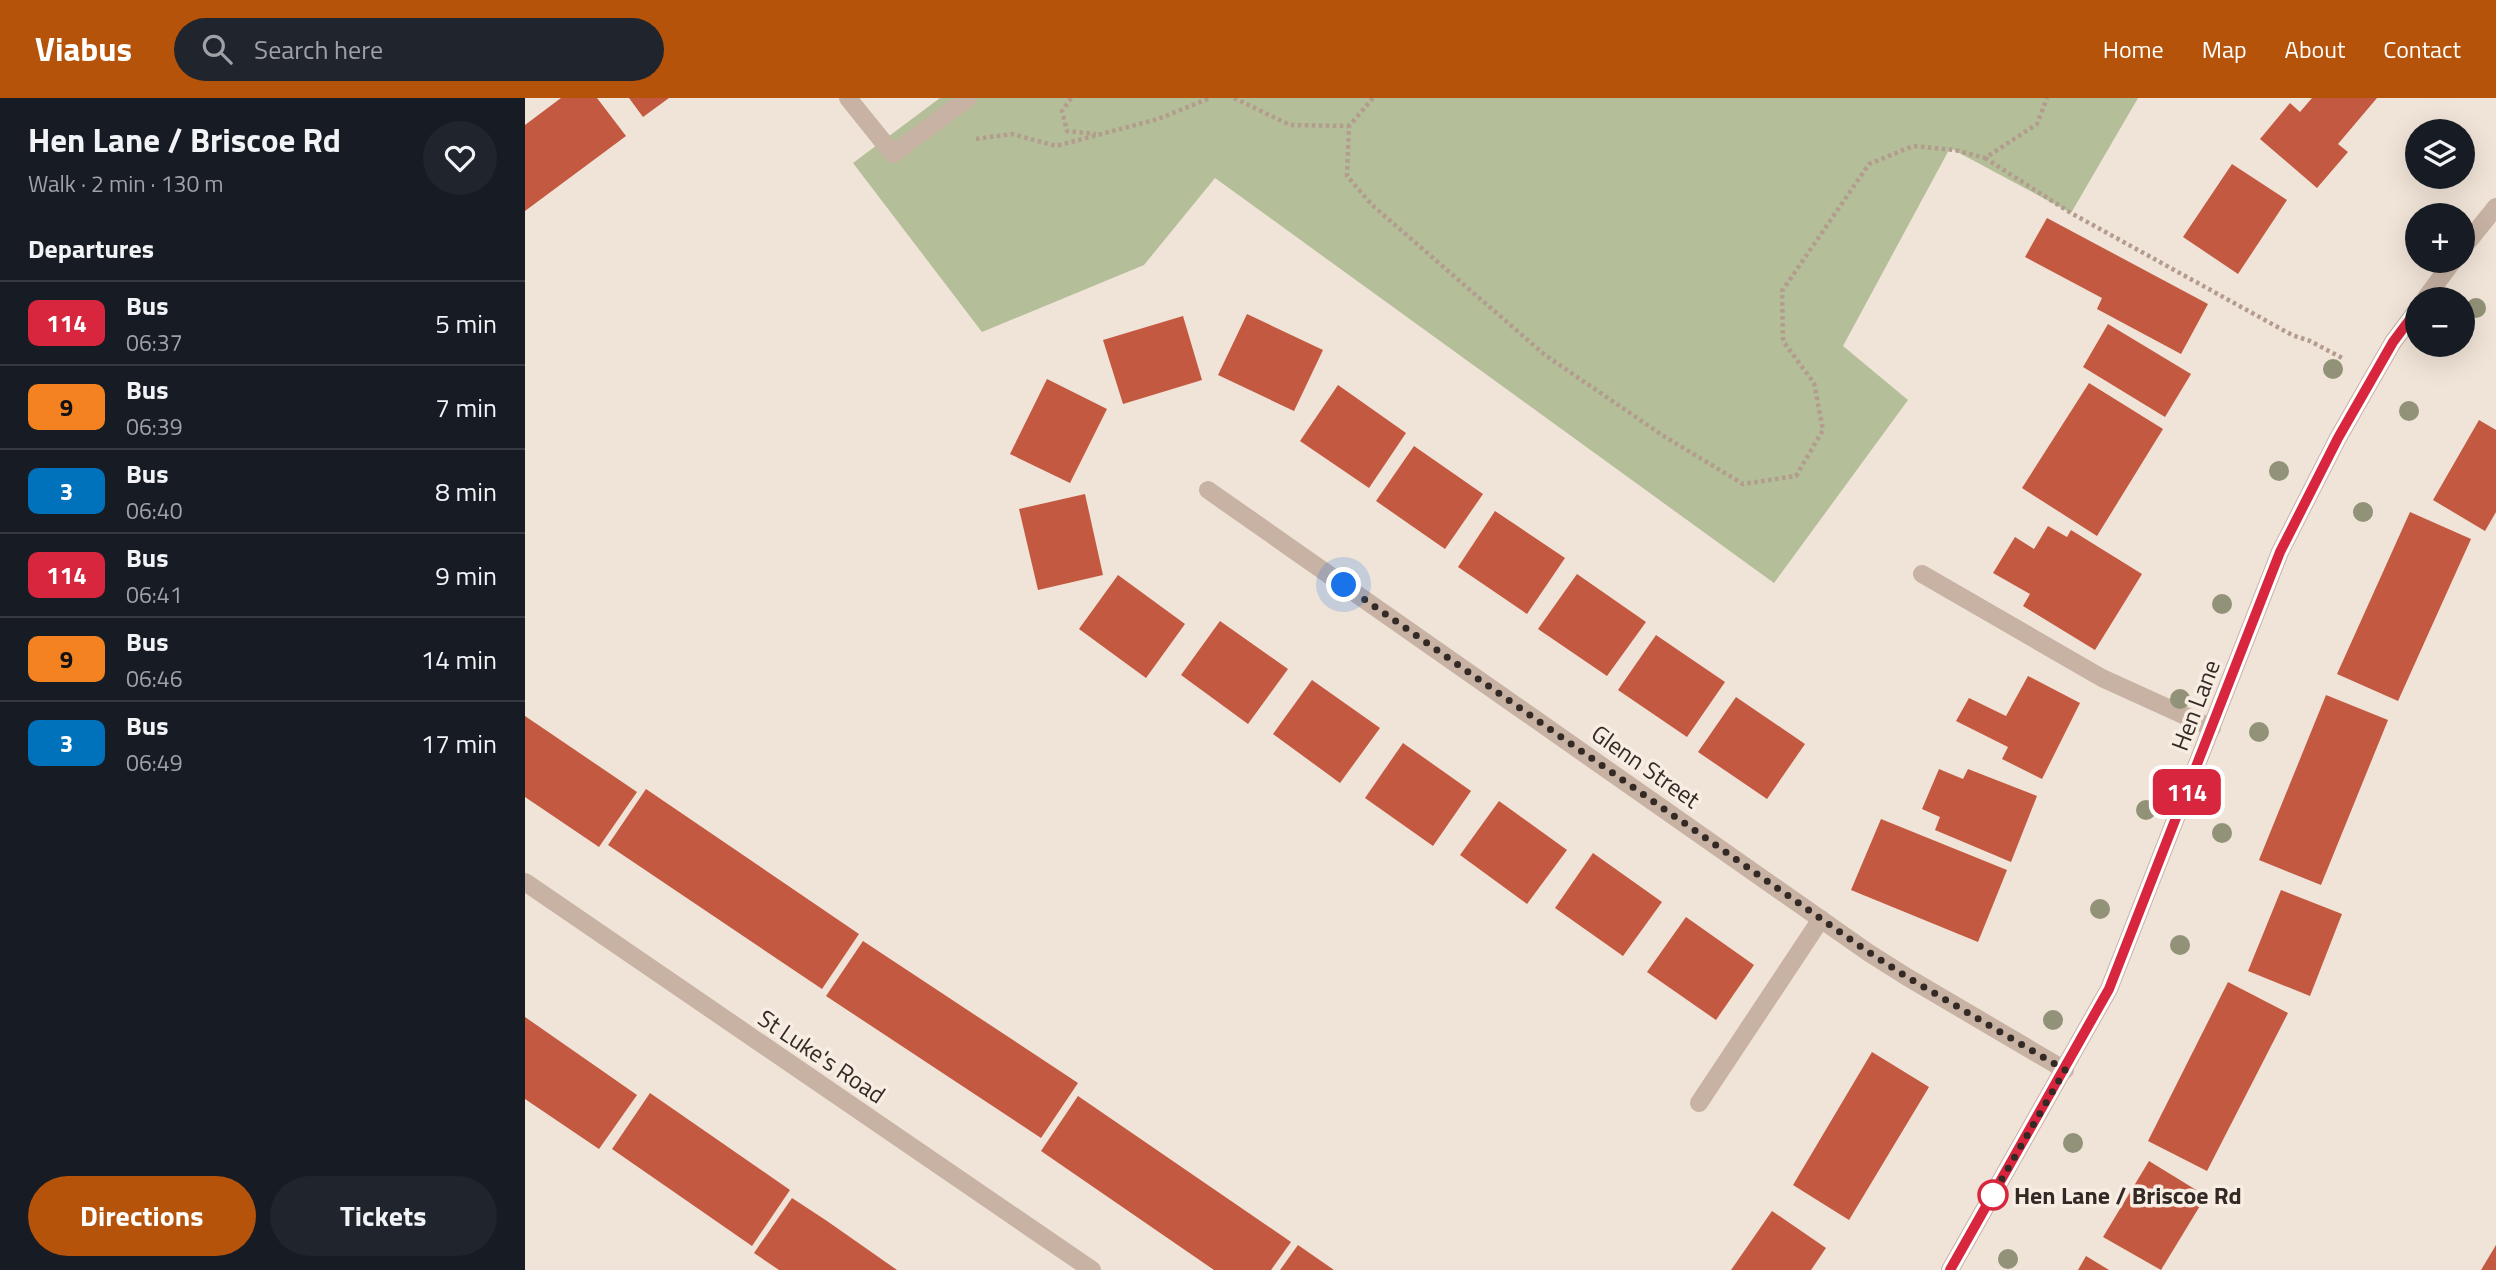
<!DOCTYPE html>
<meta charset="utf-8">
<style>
body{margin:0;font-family:"Titillium Web",sans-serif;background:#20242c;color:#f1f3f6;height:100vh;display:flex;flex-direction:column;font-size:26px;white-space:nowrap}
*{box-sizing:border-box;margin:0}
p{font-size:23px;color:#9ea1a6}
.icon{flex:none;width:38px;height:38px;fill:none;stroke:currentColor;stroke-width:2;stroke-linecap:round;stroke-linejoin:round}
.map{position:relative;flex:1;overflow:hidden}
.side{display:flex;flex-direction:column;background:#171b24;width:525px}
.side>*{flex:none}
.badge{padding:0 14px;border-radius:10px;font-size:24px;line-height:46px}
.controls{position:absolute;left:1880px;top:21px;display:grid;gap:14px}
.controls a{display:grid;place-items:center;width:70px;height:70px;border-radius:50%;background:#171b24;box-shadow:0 7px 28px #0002;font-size:35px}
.you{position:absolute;width:35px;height:35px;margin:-18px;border:5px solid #fff;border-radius:50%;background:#1a73e8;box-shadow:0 0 0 10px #1a73e833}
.map>.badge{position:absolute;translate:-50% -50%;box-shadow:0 0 0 4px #fff}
h2{padding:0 28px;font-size:26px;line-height:63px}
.round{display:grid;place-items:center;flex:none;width:74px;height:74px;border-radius:37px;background:#20242c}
.head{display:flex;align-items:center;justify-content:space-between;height:119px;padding:0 28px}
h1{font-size:33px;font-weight:700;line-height:52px}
.primary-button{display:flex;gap:14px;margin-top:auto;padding:14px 28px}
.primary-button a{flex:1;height:80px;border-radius:42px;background:#b45309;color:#fff;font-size:28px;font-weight:700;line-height:80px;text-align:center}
.primary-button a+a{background:#20242c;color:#f1f3f6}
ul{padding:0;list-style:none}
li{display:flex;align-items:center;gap:21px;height:84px;padding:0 28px;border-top:2px solid #363941}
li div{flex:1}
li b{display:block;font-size:26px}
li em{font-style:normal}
li .badge{min-width:77px;font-weight:700;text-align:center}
header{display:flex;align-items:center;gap:42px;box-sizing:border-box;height:98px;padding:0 35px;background:#b45309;color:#fff}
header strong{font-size:33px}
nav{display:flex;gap:38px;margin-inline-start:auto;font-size:24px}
.search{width:490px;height:63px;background:#20242c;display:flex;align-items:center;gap:18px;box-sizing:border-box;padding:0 24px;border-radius:38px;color:#9ea1a6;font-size:26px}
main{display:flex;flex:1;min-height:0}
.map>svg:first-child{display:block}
.green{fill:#b4be98}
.building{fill:#c45941}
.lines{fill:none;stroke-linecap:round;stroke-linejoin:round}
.path{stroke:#b39c8e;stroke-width:4.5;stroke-dasharray:3.5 3.5;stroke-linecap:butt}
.minor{stroke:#c7b2a4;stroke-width:18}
.tree{fill:#919278}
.line-casing{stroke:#fff;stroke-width:16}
.line{stroke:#d7263d;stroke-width:10}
.walk{stroke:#332925;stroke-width:7;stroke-dasharray:0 12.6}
.stop-dot{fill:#fff;stroke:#d7263d;stroke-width:3.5}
.labels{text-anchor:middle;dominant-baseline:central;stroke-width:7;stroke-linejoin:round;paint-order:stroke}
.street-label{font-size:24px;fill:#332925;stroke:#f8ede3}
.stop-label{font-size:24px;font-weight:bold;fill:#332925;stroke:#f8ede3;text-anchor:start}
</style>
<header>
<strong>Viabus</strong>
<div class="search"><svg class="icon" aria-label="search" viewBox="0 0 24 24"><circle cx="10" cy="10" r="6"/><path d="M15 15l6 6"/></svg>Search here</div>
<nav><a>Home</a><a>Map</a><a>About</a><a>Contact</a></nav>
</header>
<main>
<section class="side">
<div class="head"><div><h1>Hen Lane / Briscoe Rd</h1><p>Walk · 2 min · 130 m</p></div><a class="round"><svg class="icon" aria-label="heart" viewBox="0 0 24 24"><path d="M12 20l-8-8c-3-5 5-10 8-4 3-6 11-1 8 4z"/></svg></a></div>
<h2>Departures</h2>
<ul>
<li><span class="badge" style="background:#d7263d;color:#fff">114</span><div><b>Bus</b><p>06:37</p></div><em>5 min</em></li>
<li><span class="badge" style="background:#f58220;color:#111">9</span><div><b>Bus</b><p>06:39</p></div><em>7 min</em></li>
<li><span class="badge" style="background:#0072bc;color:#fff">3</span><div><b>Bus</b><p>06:40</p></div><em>8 min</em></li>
<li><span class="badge" style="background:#d7263d;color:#fff">114</span><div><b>Bus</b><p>06:41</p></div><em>9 min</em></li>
<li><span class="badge" style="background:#f58220;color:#111">9</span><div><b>Bus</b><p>06:46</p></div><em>14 min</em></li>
<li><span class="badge" style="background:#0072bc;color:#fff">3</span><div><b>Bus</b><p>06:49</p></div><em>17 min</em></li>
</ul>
<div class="primary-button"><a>Directions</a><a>Tickets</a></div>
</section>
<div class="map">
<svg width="1971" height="1172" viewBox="0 0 1971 1172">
<rect width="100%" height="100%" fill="#f0e3d7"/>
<!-- green -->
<polygon class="green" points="415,0 1613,0 1546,115 1425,50 1318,248 1383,302 1249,485 690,80 619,167 457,234 328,65"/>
<!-- building -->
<g class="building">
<polygon points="36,0 72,0 101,38 0,113 0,27"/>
<polygon points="104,0 144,0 118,19"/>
<polygon points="1787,0 1852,0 1813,46 1823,54 1792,90 1735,41 1765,5 1775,14"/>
<polygon points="1707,66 1762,102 1713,176 1658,139"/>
<polygon points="1522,120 1683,206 1656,256 1572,211 1577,200 1500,159"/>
<polygon points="722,216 798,252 769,313 693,277"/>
<polygon points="658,218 677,282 598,306 578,242"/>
<polygon points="1583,226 1666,276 1640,319 1558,269"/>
<polygon points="522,281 582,311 545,385 485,356"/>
<polygon points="1564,285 1638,331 1572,438 1497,390"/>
<polygon points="813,287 881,335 844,390 775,343"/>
<polygon points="1954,322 1971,332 1971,414 1960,433 1908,402"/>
<polygon points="889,348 958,396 920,451 851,403"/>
<polygon points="560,396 578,477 513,492 494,411"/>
<polygon points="970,413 1040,460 1002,516 933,469"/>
<polygon points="1885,414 1946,441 1873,603 1812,576"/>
<polygon points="1523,428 1542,439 1546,432 1617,476 1570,552 1498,508 1505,496 1468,475 1490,439 1509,451"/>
<polygon points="1052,476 1121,524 1082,578 1013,531"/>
<polygon points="593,477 660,526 621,580 554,531"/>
<polygon points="695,523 763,571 723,626 656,577"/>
<polygon points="1131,537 1200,584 1162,639 1093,592"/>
<polygon points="1503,578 1555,605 1517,681 1477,661 1483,649 1431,623 1444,600 1481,618"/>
<polygon points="787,582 855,630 815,685 748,636"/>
<polygon points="1801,597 1863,622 1796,787 1734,762"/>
<polygon points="1211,599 1280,646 1242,701 1173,654"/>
<polygon points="0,618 112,694 74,749 0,699"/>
<polygon points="878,645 946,693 908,748 840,700"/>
<polygon points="1414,671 1438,681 1443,671 1512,698 1486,764 1410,732 1415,719 1397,711"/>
<polygon points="121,691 334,836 297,891 83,747"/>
<polygon points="974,703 1042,752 1002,806 935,757"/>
<polygon points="1356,721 1482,772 1453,844 1326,792"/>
<polygon points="1068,755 1137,804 1098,858 1030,810"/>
<polygon points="1756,792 1817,816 1785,898 1723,873"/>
<polygon points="1161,819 1229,867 1191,922 1122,874"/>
<polygon points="338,843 553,985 516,1040 301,898"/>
<polygon points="1703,884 1763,915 1682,1073 1623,1043"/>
<polygon points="0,919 112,997 74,1051 0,1001"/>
<polygon points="1347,954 1404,989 1324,1122 1268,1087"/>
<polygon points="125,995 265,1092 227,1148 87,1051"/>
<polygon points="553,998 766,1144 746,1172 689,1172 516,1053"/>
<polygon points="1624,1063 1681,1098 1636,1172 1578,1139"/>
<polygon points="267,1100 302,1123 372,1172 254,1172 229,1155"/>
<polygon points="1247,1113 1301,1150 1286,1172 1206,1172"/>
<polygon points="773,1147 809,1172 755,1172"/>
<polygon points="1971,1147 1971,1172 1956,1172"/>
<polygon points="1561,1158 1584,1172 1553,1172"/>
</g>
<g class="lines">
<!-- path -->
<g class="path">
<polyline points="546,0 537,13 542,33 571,36"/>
<polyline points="709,0 765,27 824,28"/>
<polyline points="848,0 824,28 822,78 847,107 1020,257 1137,337 1218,386 1271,378 1298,332 1289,285 1258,243 1257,193 1344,66 1388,48 1430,52 1460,60 1512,26 1522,0"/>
<polyline points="451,41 487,36 531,48 633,21 685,0"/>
<polyline points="1460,60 1546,115 1767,237 1785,243 1819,261"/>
</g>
<!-- minor -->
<g class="minor">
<polyline points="323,0 368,56 443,0"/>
<polyline points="1937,151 1971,109"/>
<polyline points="1900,201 1928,163"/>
<polyline points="683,392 1344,855 1382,879 1540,972"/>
<polyline points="1397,476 1577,580 1687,630"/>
<polyline points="0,784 567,1172"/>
<polyline points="1174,1005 1296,821"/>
<polyline points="1425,1172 1584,891 1755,454 1813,340 1868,244 1892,212"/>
</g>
</g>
<!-- trees -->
<g class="tree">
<circle cx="1951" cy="210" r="10"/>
<circle cx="1808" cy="271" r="10"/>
<circle cx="1884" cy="313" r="10"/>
<circle cx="1754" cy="373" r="10"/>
<circle cx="1838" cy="414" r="10"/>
<circle cx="1697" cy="506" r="10"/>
<circle cx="1655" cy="601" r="10"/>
<circle cx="1734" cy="634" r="10"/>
<circle cx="1621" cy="712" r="10"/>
<circle cx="1697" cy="735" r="10"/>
<circle cx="1575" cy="811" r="10"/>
<circle cx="1655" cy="847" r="10"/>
<circle cx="1528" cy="922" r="10"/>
<circle cx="1548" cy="1045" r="10"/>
<circle cx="1483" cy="1161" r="10"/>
</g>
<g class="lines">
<!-- line casing -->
<g class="line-casing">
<polyline id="line" points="1425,1172 1584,891 1755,454 1813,340 1868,244 1892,212"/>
</g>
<!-- line -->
<use href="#line" class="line"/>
<!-- walk -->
<polyline class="walk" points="819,487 1345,855 1382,879 1540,972 1463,1105 1468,1097"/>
</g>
<!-- markers -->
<circle class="stop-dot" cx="1468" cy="1097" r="14"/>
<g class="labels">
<!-- street labels -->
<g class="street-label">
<text transform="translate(1670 607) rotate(-69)">Hen Lane</text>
<text transform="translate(1121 668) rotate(35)">Glenn Street</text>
<text transform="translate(297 958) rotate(34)">St Luke's Road</text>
</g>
<!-- stop labels -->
<g class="stop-label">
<text x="1489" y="1097">Hen Lane / Briscoe Rd</text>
</g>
</g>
</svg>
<div class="controls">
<a><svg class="icon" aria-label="layers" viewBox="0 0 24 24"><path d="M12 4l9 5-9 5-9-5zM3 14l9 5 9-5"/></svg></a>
<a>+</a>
<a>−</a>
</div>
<div class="you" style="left:819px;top:487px"></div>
<b class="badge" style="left:1662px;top:694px;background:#d7263d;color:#fff">114</b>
</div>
</main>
